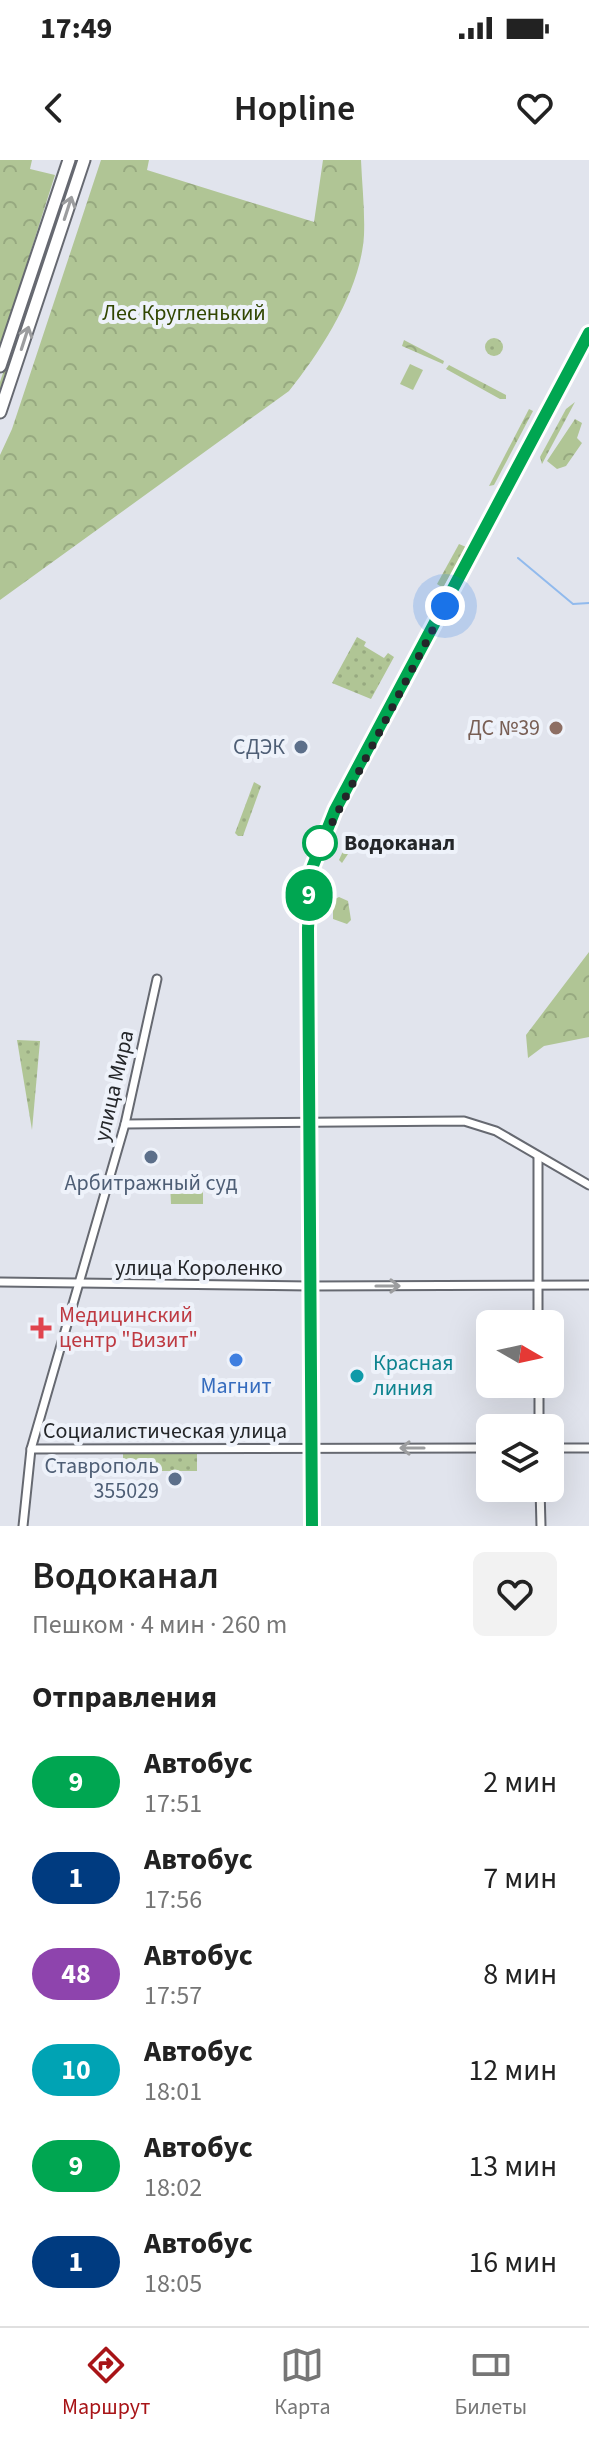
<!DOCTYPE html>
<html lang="ru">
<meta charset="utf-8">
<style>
body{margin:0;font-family:"Source Sans 3",sans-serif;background:#f2f2f2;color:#222;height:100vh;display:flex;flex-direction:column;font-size:30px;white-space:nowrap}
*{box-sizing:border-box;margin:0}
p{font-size:26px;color:#767676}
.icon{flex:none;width:44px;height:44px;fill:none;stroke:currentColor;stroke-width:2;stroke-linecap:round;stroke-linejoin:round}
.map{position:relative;height:1366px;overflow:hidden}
.drawer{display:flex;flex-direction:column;background:#fff;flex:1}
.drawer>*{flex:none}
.badge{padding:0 16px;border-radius:26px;font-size:28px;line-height:52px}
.needle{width:52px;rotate:99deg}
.buttons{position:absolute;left:476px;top:1150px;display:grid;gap:16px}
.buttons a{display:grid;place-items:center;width:88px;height:88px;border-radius:12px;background:#fff;box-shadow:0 8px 32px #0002;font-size:40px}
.you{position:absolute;width:40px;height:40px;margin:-20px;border:6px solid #fff;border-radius:50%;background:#1a73e8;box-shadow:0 0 0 12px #1a73e833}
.map>.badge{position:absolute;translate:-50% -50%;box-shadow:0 0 0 4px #fff}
h2{padding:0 32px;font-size:30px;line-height:72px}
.round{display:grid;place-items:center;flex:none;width:84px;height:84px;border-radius:12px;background:#f2f2f2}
.head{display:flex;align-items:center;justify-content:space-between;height:136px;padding:0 32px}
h1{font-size:38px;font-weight:600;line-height:60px}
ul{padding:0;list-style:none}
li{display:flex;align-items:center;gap:24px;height:96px;padding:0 32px}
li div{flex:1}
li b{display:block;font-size:30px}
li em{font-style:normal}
li .badge{min-width:88px;font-weight:700;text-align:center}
.status{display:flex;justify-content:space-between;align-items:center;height:56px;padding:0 40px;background:#fff;direction:ltr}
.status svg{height:22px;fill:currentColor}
header{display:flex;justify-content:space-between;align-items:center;height:104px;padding:0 32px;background:#fff;font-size:36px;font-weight:600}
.tab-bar{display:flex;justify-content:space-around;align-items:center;height:112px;border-top:2px solid #e0e0e0;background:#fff;font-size:22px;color:#767676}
.tab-bar a{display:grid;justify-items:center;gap:4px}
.tab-bar .selected{color:#a81417}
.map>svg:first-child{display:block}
.green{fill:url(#green-dots)}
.forest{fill:url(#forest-crowns)}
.pitch{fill:#b0c595}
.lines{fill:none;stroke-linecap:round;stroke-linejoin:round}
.stream{stroke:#91baed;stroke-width:2}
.minor-casing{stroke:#666971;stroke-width:11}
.secondary-casing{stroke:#666971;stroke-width:13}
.primary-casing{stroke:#666971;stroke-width:15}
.minor{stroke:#fff;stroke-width:7}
.secondary{stroke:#fff;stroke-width:9}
.primary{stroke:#fff;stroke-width:11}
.oneway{stroke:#9c9d9f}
.line-casing{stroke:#fff;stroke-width:18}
.line{stroke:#00a651;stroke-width:12}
.walk{stroke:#242629;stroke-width:8;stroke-dasharray:0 14.4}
.education-dot{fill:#8d6e63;stroke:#eef2fa;stroke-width:3}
.service-dot{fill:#5c6f8a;stroke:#eef2fa;stroke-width:3}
.stop-dot{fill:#fff;stroke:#00a651;stroke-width:4}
.health-dot{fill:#e0444e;stroke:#eef2fa;stroke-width:3}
.shop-dot{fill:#3f7fe0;stroke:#eef2fa;stroke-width:3}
.culture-dot{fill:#0f9aa8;stroke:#eef2fa;stroke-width:3}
.labels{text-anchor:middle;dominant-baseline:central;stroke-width:8;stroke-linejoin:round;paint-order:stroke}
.park-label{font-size:22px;fill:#314601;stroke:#eef2fa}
.education-label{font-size:22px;fill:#785e54;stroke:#eef2fa;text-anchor:end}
.service-label{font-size:22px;fill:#4e5e75;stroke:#eef2fa;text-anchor:end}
.stop-label{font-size:22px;font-weight:bold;fill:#242629;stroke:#eef2fa;text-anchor:start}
.street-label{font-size:22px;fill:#242629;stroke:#eef2fa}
.health-label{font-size:22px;fill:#be3a42;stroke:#eef2fa;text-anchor:start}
.culture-label{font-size:22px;fill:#0d838f;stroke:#eef2fa;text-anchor:start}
.shop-label{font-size:22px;fill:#366cbe;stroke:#eef2fa}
</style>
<div class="status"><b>17:49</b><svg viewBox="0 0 49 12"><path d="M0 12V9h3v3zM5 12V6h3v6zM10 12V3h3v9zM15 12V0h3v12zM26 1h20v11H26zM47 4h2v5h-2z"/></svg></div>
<header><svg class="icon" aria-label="back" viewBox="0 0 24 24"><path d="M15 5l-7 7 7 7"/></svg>Hopline<svg class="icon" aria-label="heart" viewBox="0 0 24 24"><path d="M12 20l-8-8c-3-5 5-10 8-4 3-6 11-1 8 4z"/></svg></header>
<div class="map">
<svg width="589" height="1366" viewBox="0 0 589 1366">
<defs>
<pattern id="green-dots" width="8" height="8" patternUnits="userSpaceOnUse" patternTransform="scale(2)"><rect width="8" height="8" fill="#b0c595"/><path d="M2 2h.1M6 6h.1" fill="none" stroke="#97a980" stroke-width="1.8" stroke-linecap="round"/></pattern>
<pattern id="forest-crowns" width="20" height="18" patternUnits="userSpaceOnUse" patternTransform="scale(2)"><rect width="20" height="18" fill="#b0c595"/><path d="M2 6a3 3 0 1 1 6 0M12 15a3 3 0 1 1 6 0" fill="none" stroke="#97a980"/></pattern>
</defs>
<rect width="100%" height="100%" fill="#e1e4ed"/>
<!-- green -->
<g class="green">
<polygon points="73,0 78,0 0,237 0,222"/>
<circle cx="494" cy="187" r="9"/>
<polygon points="575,242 542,304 540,297 566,249"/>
<polygon points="459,384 466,387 443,428 437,424"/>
<polygon points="357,477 366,482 364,486 384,498 388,493 394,497 371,539 332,523"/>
<polygon points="254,622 261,626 243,676 238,676 235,673"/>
<polygon points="17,880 40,881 32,970"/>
<rect x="123" y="1294" width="74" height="17"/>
</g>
<!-- forest -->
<g class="forest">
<polygon points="0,0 32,0 30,9 55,15 0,188"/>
<path d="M101 0H149L147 10 314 62 323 0H361C362 25 365 50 364 75 361 129 322 190 289 231L0 440V295L12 269Z"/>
<polygon points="404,180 444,201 443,204 402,186"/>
<polygon points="449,205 506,235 506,239 500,239 446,209"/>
<polygon points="529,249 533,251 494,325 489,326"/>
<polygon points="575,259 582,263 577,278 582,283 566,306 557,309 547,301"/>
<polygon points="351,673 360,676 342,703 339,700"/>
<polygon points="339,737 348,741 351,760 347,764 333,759 333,740"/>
<polygon points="589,792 589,877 544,886 528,898 526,875"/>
</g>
<!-- pitch -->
<g class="pitch">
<polygon points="410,204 423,210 413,230 400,224"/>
<polygon points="203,1021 203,1044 171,1044 170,1022"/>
</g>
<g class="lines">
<!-- stream -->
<polyline class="stream" points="518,398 573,444 589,443"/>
<!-- minor casing -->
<g class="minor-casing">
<g id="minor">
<polyline points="125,964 464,961 496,971 589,1025"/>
<polyline points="538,996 538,1164"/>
<polyline points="0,1122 310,1126 589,1125"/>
<polyline points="539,1224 539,1268"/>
<polyline points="550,1288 589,1288"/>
<polyline points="31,1289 490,1288"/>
<polyline points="540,1328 541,1366"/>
<polyline points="23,1366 31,1289 125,964 157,819"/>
</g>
</g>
<!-- secondary casing -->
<g class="secondary-casing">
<polyline id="secondary" points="312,1366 308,768 312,708 335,650 589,173"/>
</g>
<!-- primary casing -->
<g class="primary-casing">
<g id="primary">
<polyline points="0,206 69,0"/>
<polyline points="0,252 84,0"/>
</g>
</g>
<!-- minor -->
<use href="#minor" class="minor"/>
<!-- secondary -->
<use href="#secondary" class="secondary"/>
<!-- primary -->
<use href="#primary" class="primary"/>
</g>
<!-- one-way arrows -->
<defs><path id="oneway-shaft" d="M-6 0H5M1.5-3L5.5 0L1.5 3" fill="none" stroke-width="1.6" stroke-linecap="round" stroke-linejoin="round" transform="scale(2)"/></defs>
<g class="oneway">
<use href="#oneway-shaft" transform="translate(68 48) rotate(-72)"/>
<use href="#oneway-shaft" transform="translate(25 178) rotate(-72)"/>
<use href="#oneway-shaft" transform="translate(388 1126)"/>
<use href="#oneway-shaft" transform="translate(412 1288) rotate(-180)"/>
</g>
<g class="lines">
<!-- line casing -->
<g class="line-casing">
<polyline id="line" points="312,1366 308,768 312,708 335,650 589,173"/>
</g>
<!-- line -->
<use href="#line" class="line"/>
<!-- walk -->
<polyline class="walk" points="320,683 317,692 445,446"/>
</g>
<!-- markers -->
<circle class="education-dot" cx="556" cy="568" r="8"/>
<g class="service-dot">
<circle cx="301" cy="587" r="8"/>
<circle cx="151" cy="997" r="8"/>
<circle cx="175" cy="1319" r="8"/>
</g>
<circle class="stop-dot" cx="320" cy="683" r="16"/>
<path class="health-dot" d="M37 1156h8v8h8v8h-8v8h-8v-8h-8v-8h8z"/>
<circle class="shop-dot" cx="236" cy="1200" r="8"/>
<circle class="culture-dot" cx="357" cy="1216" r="8"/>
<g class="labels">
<!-- park labels -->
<g class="park-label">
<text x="184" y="153">Лес Кругленький</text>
</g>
<!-- education labels -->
<g class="education-label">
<text x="540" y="568">ДС №39</text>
</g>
<!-- service labels -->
<g class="service-label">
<text x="285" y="587">СДЭК</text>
<text x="151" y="1023" text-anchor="middle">Арбитражный суд</text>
<text x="159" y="1306">Ставрополь<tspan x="159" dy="25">355029</tspan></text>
</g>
<!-- stop labels -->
<g class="stop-label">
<text x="344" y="683">Водоканал</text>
</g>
<!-- street labels -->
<g class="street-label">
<text transform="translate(114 926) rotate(-77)">улица Мира</text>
<text x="199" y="1108">улица Короленко</text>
<text x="165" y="1271">Социалистическая улица</text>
</g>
<!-- health labels -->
<g class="health-label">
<text x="59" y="1155">Медицинский<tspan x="59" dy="25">центр "Визит"</tspan></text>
</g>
<!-- culture labels -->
<g class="culture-label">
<text x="373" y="1203">Красная<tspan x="373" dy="25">линия</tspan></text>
</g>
<!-- shop labels -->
<g class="shop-label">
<text x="236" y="1226">Магнит</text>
</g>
</g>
</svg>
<div class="buttons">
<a><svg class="needle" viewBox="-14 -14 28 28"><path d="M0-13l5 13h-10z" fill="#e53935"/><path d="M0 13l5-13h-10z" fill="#767676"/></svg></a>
<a><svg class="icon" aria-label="layers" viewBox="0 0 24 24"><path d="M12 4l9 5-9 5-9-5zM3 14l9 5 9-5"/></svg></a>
</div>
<div class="you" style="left:445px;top:446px"></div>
<b class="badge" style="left:309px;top:735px;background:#00a651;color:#fff">9</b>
</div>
<section class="drawer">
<div class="head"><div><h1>Водоканал</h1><p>Пешком · 4 мин · 260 m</p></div><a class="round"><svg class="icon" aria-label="heart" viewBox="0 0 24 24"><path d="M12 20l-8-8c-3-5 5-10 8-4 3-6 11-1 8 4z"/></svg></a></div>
<h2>Отправления</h2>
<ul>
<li><span class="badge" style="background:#00a651;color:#fff">9</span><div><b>Автобус</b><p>17:51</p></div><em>2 мин</em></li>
<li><span class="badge" style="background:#003b80;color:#fff">1</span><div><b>Автобус</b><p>17:56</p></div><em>7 мин</em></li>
<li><span class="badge" style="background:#8e44ad;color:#fff">48</span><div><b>Автобус</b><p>17:57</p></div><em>8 мин</em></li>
<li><span class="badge" style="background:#00a3b4;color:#fff">10</span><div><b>Автобус</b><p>18:01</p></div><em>12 мин</em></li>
<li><span class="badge" style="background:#00a651;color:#fff">9</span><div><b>Автобус</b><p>18:02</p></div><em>13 мин</em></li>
<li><span class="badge" style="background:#003b80;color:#fff">1</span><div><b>Автобус</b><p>18:05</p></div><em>16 мин</em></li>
</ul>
</section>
<nav class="tab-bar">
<a class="selected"><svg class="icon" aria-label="directions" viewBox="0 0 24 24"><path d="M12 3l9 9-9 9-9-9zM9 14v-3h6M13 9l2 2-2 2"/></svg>Маршрут</a>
<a><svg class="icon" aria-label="map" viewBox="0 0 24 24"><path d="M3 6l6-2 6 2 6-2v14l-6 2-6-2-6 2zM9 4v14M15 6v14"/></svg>Карта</a>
<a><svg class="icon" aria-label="tickets" viewBox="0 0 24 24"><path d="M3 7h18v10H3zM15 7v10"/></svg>Билеты</a>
</nav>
